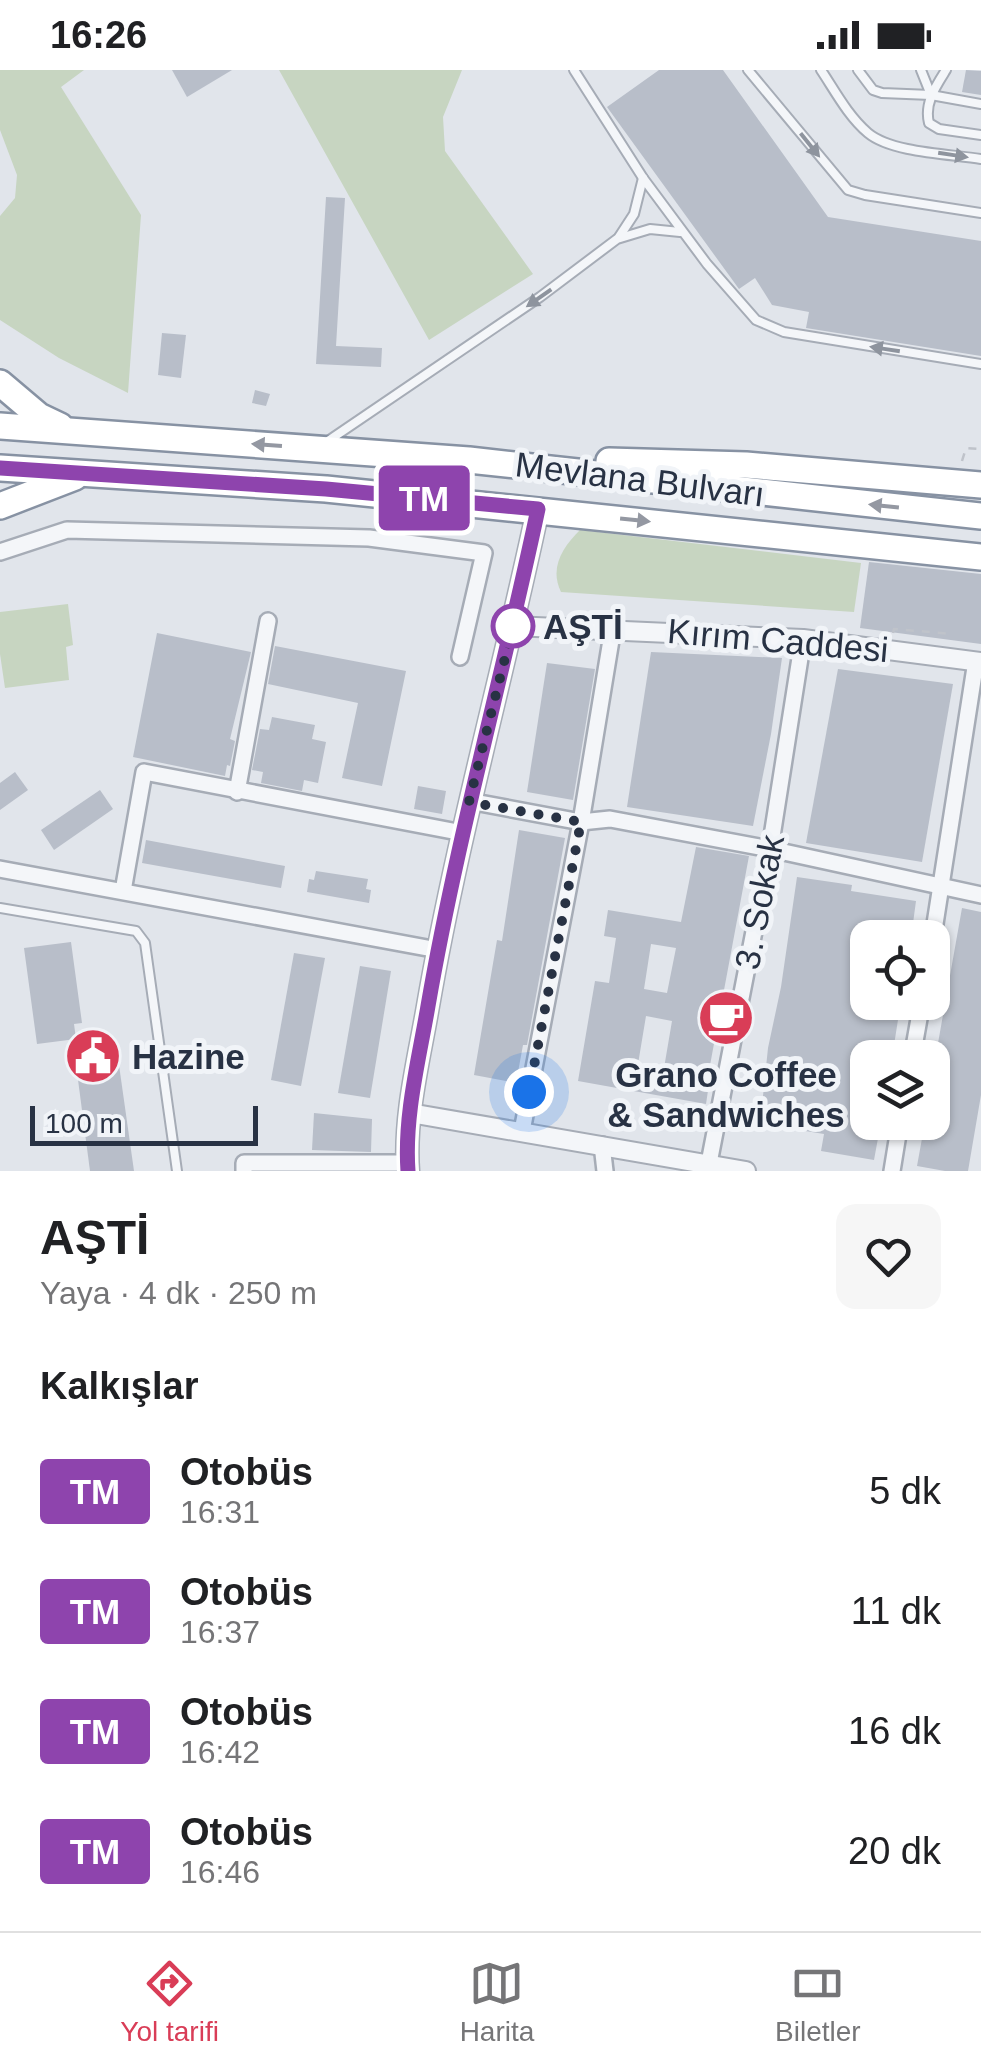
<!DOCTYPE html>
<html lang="tr">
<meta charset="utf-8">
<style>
body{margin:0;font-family:Helvetica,sans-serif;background:#f6f6f6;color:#202124;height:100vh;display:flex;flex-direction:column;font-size:38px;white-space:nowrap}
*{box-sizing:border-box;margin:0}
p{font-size:32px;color:#757577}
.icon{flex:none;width:55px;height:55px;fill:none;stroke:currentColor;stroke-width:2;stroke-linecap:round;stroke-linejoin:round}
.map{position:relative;height:1101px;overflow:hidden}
.side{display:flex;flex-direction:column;background:#fff;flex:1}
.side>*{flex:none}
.badge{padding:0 20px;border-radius:8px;font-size:35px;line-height:65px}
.buttons{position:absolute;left:850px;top:850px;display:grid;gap:20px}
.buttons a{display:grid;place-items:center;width:100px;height:100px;border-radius:20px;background:#fff;box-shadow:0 2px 8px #0004;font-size:50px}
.scale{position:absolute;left:30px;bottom:25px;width:228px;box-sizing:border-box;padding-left:10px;border:5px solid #283244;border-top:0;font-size:28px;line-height:35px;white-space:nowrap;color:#283244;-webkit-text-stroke:8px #f1f4f8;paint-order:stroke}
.you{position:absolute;width:50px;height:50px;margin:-25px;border:8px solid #fff;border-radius:50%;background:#1a73e8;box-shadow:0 0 0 15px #1a73e833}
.map>.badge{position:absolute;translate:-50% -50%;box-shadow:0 0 0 5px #fff}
h2{padding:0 40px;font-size:38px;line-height:90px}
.round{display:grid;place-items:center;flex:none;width:105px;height:105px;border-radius:20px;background:#f6f6f6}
.head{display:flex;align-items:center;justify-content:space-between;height:170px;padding:0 40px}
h1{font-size:48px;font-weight:700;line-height:75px}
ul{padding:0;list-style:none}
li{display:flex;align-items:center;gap:30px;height:120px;padding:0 40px}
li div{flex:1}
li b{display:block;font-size:38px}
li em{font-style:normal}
li .badge{min-width:110px;font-weight:700;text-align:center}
.status{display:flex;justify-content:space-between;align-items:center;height:70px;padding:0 50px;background:#fff;direction:ltr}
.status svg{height:28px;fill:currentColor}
.dock{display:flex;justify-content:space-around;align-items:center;height:140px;border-top:2px solid #e0e0e0;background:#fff;font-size:28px;color:#757577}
.dock a{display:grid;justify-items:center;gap:5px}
.dock .active{color:#d93d57}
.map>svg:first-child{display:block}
.green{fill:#c7d5c1}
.building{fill:#b8bec9;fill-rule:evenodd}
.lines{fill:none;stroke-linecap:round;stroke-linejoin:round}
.service-casing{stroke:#a6acb6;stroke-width:12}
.minor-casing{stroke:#a6acb6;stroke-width:20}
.tertiary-casing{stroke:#a6acb6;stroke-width:22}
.secondary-casing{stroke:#a6acb6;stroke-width:25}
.trunk-casing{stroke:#8792a3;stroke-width:30}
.path{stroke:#bfc3ca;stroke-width:2.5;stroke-dasharray:8 8;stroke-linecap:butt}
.service{stroke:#f4f6f9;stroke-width:8}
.minor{stroke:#f4f6f9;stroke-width:15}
.tertiary{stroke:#f4f6f9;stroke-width:18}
.secondary{stroke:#fff;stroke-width:20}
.trunk{stroke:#fff;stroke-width:25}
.oneway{fill:#8e949e}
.oneway2{fill:#9498a2}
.line-casing{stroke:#fff;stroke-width:22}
.line{stroke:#8e44ad;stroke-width:15}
.walk{stroke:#283244;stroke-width:10;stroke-dasharray:0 18}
.stop-dot{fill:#fff;stroke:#8e44ad;stroke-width:5}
.labels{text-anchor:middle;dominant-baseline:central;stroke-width:10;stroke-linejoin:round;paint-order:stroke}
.street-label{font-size:35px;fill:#283244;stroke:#f1f4f8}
.stop-label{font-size:35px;font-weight:bold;fill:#283244;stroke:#f1f4f8;text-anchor:start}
.poi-label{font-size:35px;font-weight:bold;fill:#283244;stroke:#f1f4f8;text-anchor:start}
</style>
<div class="status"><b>16:26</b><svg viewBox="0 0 49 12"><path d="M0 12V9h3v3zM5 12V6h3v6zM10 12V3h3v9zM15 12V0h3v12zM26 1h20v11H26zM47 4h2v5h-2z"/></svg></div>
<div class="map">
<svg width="981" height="1101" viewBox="0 0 981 1101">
<rect width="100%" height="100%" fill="#e1e5eb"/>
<!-- green -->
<g class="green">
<polygon points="0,0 84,0 61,17 141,145 128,323 59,288 0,250 0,146 15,128 17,105 0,60"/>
<polygon points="279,0 462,0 443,47 445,81 533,204 429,270"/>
<path d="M580 460 861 493 854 542 561 522C549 497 563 477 580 460Z"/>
<polygon points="68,534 73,575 66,577 69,610 5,618 0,584 0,542"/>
</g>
<!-- building -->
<g class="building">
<polygon points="172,0 232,0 187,27"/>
<polygon points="659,0 723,0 828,147 981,171 981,286 806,258 809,242 772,235 755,208 739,219 607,37"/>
<polygon points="966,0 981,1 981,25 962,22"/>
<polygon points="326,127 345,128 336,276 382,278 381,297 316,294"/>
<polygon points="162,263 186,265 181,308 158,305"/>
<polygon points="255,320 270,324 266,336 252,333"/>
<polygon points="869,492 981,504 981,574 860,558"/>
<polygon points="157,563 251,582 230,669 235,671 230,696 227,695 225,706 133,687"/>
<polygon points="275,576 406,601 382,716 342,708 358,633 268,614"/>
<polygon points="651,582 782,588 771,664 753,756 627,737"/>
<polygon points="547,593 595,599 573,730 527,722"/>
<polygon points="838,599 953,614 922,792 806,773"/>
<polygon points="272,647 315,655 312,669 326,672 318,713 304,710 302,721 261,713 263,702 252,700 260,659 269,660"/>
<polygon points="15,702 28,720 0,740 0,713"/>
<polygon points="418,716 446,721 442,744 414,739"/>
<polygon points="100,720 113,739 54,780 41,760"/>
<polygon points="519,760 565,768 527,975 523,975 516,1013 474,1005 497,870 502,871"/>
<polygon points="146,770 285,796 281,818 142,793"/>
<path d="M696 777 749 786 708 1006 710 1007 706 1034 578 1011 595 911 609 913 616 868 604 866 608 840 681 852ZM651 874 676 878 667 923 644 919ZM646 946 672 951 664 998 638 994Z"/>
<polygon points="316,801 368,809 366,819 371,820 369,833 307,822 309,809 314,810"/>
<polygon points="797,807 852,815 851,821 916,831 911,868 868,868 868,932 900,937 892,988 868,988 868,1052 881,1052 874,1090 821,1081 824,1064 755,1053 759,1026 763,1026 768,978 781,917"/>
<polygon points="962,838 981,842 981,1025 968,1101 945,1101 917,1096 925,1052 932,1052 932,1007"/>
<polygon points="71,872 82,953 74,954 76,969 37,974 24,878"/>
<polygon points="294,883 325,888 301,1016 271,1010"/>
<polygon points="360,896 391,901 370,1028 338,1023"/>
<polygon points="117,981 134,1101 90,1101 75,987"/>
<polygon points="314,1043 372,1049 371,1082 312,1080"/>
</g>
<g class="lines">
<!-- service casing -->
<g class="service-casing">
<g id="service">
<polyline points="574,0 643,108 707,194 756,250 784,262 981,294"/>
<polyline points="748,0 848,120 865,125 981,143"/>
<path d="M821 0C835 21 848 46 868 63 892 83 950 84 981 89"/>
<polyline points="858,0 873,20 882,23 931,25 981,34"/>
<polyline points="921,0 931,25"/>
<path d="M946 0C936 16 924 33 929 53L939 59 981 65"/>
<polyline points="619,167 634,144 643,108"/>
<polyline points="325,373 540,227 617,169 650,159 680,162"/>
<polyline points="0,838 136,861 145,873 177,1101"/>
</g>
</g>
<!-- minor casing -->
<g class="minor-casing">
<g id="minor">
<polyline points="0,482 67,460 369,468 484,483 460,587"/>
<polyline points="237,722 268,551"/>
<polyline points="469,731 581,752 610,749 770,779 981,825"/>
<polyline points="0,799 438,880"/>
<polyline points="123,821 144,702 463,763"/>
<polyline points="932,873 976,591"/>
<polyline points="912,988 922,932"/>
<polyline points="522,1061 581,752 613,558"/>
<polyline points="602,1075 605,1101"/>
<polyline points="709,1093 770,779 803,569"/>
<polyline points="244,1101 244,1093 407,1093"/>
<polyline points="892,1101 900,1052"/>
</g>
</g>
<!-- tertiary casing -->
<g class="tertiary-casing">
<g id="tertiary">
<polyline points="513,556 803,569 981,592"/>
<polyline points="410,1043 746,1101"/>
</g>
</g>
<!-- secondary casing -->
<g class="secondary-casing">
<path id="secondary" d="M408 1101C404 1046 419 989 428 936 457 768 503 605 538 439"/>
</g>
<!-- trunk casing -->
<g class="trunk-casing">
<g id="trunk">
<polyline points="0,313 39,346 60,356"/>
<polyline points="0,356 469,390 981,446"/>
<polyline points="609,391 746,395 981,415"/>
<polyline points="0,398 326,419 981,487"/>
<polyline points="0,436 75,407"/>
</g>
</g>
<!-- path -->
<g class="path">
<polyline points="962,391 966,378 981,379"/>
<polyline points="893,563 894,559 953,564"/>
</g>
<!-- service -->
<use href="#service" class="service"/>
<!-- minor -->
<use href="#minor" class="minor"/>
<!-- tertiary -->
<use href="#tertiary" class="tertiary"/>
<!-- secondary -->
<use href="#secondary" class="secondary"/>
<!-- trunk -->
<use href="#trunk" class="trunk"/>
</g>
<!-- one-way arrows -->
<defs><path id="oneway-solid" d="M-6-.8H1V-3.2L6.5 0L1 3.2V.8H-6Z" transform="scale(2.5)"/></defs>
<g class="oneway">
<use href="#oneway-solid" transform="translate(810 75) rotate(51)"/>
<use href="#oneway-solid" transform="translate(953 85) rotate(9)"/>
<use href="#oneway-solid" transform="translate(539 228) rotate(145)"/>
<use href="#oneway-solid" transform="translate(885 279) rotate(-171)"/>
</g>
<g class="oneway2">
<use href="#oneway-solid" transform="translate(267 375) rotate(-176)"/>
<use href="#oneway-solid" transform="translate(884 436) rotate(-174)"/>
<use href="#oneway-solid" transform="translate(635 450) rotate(6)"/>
</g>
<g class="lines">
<!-- line casing -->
<g class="line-casing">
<path id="line" d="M0 398 326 419 538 439C503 605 457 768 428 936 419 989 404 1046 408 1101"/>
</g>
<!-- line -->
<use href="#line" class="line"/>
<!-- walk -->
<polyline class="walk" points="513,556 469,732 581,752 529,1022"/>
</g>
<!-- icons -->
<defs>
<g id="cafe-disc" transform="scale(2.875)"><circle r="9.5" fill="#d93d57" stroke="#f1f4f8"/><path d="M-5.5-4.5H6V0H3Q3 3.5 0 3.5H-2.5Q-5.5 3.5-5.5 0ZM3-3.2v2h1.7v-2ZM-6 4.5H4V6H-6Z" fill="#fff"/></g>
<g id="civic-disc" transform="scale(2.875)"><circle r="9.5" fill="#d93d57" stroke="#f1f4f8"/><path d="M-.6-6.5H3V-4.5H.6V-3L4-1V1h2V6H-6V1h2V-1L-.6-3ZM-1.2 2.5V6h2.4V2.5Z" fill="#fff"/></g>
</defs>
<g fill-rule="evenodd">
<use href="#cafe-disc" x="726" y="948"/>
<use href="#civic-disc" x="93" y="986"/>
</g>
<!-- markers -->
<circle class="stop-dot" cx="513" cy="556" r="20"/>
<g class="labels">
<!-- street labels -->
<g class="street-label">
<text transform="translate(640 409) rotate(7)">Mevlana Bulvarı</text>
<text transform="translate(778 570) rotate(5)">Kırım Caddesi</text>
<text transform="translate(759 832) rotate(-79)">3. Sokak</text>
</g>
<!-- stop labels -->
<g class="stop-label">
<text x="543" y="556">AŞTİ</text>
</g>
<!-- poi labels -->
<g class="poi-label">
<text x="132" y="986">Hazine</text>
<text x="726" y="1004" text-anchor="middle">Grano Coffee<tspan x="726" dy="40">&amp; Sandwiches</tspan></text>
</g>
</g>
</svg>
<div class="buttons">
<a><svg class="icon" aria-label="locate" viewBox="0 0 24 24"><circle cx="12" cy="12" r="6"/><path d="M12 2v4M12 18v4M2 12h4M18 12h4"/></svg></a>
<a><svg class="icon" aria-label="layers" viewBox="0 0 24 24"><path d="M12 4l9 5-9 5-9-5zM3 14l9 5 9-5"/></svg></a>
</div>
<div class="scale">100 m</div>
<div class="you" style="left:529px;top:1022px"></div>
<b class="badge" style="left:424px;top:428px;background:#8e44ad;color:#fff">TM</b>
</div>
<section class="side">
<div class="head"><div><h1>AŞTİ</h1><p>Yaya · 4 dk · 250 m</p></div><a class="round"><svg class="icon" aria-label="heart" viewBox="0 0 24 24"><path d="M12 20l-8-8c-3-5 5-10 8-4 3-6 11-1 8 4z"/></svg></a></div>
<h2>Kalkışlar</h2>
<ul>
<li><span class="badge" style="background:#8e44ad;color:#fff">TM</span><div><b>Otobüs</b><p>16:31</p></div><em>5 dk</em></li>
<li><span class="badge" style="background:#8e44ad;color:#fff">TM</span><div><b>Otobüs</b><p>16:37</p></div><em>11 dk</em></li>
<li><span class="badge" style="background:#8e44ad;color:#fff">TM</span><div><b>Otobüs</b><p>16:42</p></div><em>16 dk</em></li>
<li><span class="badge" style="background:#8e44ad;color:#fff">TM</span><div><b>Otobüs</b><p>16:46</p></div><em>20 dk</em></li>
</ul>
</section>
<nav class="dock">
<a class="active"><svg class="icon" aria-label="directions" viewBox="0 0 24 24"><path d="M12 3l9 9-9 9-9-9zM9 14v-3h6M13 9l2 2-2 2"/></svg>Yol tarifi</a>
<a><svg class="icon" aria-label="map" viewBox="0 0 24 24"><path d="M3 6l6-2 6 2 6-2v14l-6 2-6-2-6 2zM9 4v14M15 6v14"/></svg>Harita</a>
<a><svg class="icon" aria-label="tickets" viewBox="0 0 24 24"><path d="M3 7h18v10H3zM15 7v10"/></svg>Biletler</a>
</nav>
